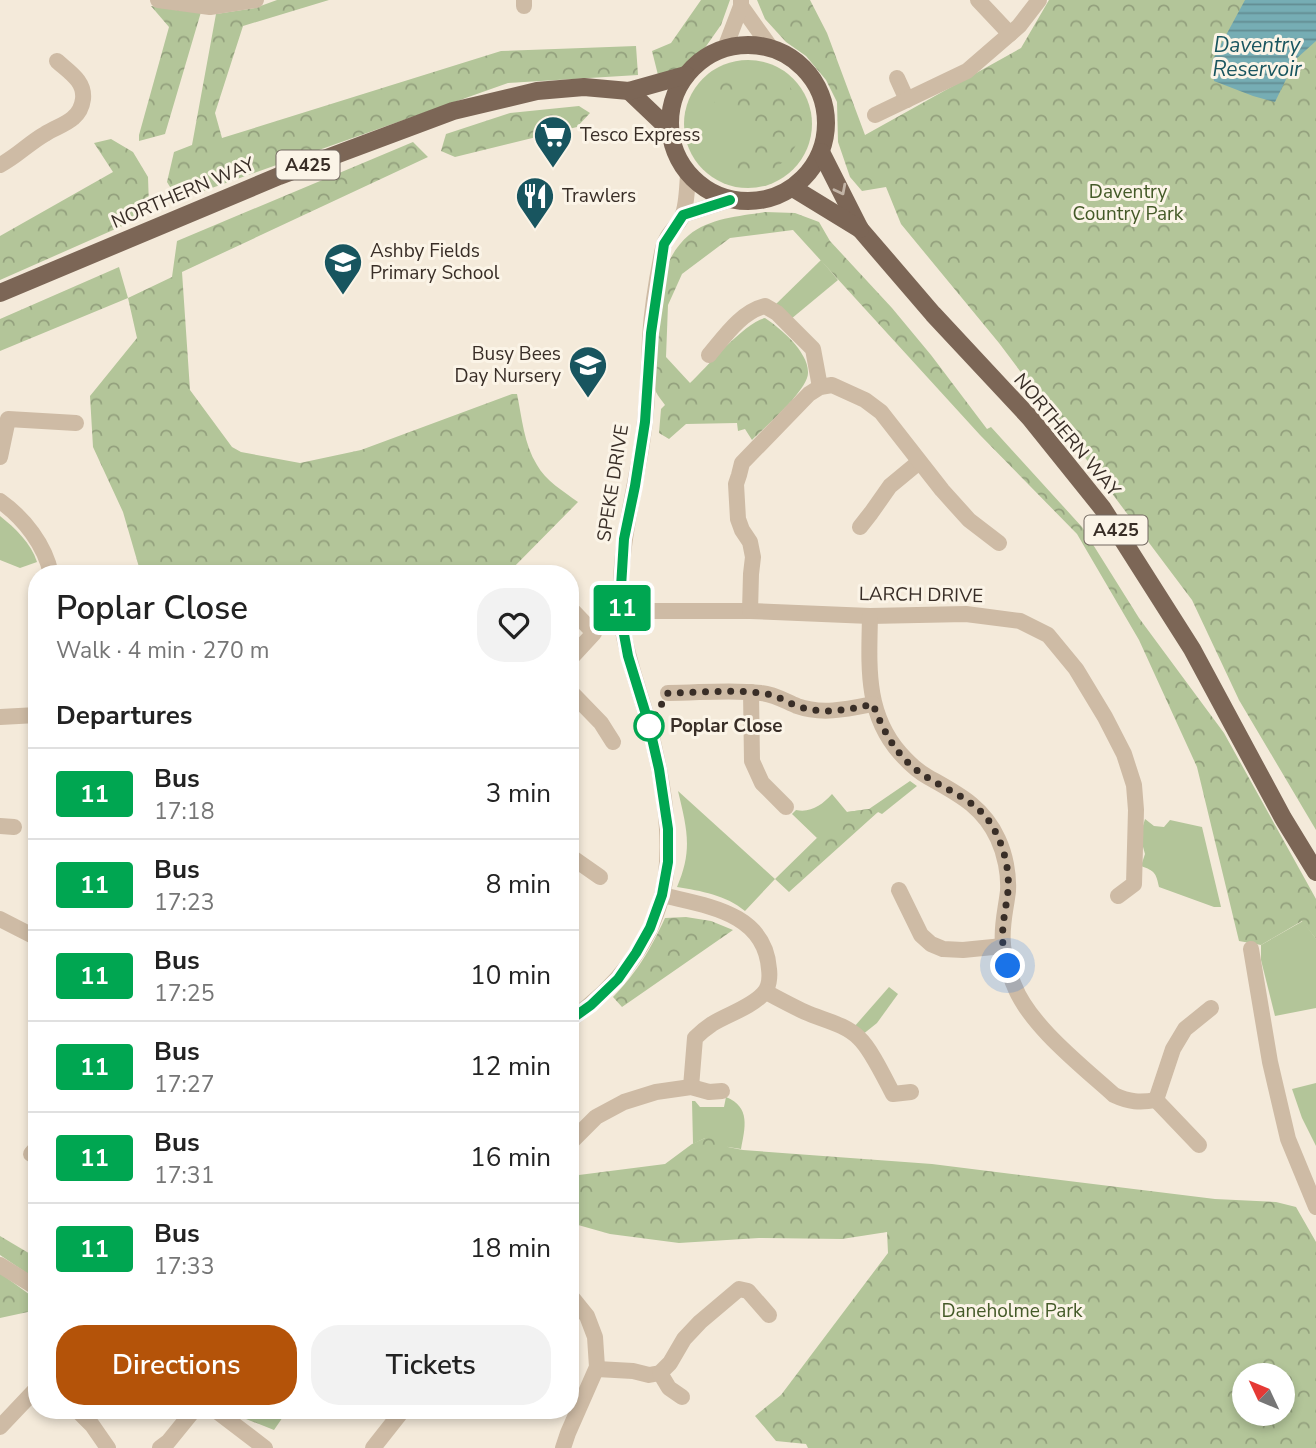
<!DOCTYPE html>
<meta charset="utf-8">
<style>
body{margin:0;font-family:"Nunito Sans",sans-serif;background:#f2f2f2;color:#222;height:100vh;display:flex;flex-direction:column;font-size:26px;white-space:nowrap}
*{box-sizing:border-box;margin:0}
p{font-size:23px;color:#767676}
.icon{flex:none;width:38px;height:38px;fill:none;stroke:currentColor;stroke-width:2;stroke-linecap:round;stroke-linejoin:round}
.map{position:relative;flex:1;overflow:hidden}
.sheet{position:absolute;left:28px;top:565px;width:551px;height:854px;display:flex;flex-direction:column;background:#fff;border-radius:28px;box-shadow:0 4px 10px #0003}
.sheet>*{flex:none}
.badge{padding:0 14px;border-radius:5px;font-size:24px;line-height:46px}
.needle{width:46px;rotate:314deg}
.fabs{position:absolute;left:1232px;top:1363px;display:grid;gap:14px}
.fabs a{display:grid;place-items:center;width:63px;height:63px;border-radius:50%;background:#fff;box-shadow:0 4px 10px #0003;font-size:35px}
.you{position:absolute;width:35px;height:35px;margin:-18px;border:5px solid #fff;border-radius:50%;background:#1a73e8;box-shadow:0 0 0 10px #1a73e833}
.map>.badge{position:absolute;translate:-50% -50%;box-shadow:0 0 0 4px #fff}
h2{padding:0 28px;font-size:26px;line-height:63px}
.round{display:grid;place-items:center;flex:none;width:74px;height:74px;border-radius:28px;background:#f2f2f2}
.summary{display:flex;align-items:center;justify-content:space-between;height:119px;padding:0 28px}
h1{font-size:33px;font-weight:600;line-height:52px}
.primary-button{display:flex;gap:14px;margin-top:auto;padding:14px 28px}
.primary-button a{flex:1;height:80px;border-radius:28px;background:#b45309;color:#fff;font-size:28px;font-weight:600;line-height:80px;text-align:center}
.primary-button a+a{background:#f2f2f2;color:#222}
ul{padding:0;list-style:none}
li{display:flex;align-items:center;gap:21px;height:91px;padding:0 28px;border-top:2px solid #e0e0e0}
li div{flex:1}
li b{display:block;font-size:26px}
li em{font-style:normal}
li .badge{min-width:77px;font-weight:700;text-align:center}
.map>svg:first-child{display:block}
.green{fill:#b3c599}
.forest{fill:url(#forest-crowns);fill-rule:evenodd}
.water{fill:url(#water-rules)}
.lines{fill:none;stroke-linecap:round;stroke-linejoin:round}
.minor{stroke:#cebba5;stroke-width:16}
.major{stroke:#7c6656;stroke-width:18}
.oneway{stroke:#c2b4a6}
.line-casing{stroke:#fff;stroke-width:16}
.line{stroke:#00a651;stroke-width:10}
.walk{stroke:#392e27;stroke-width:7;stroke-dasharray:0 12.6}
.stop-dot{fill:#fff;stroke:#00a651;stroke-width:3.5}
.labels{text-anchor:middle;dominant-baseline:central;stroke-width:6;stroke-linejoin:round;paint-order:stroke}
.shield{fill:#fbf4e7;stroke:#736961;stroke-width:2}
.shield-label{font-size:18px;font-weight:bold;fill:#392e27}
.poi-label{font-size:19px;fill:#392e27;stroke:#fbf4e7;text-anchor:start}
.park-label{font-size:19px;fill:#445a28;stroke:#fbf4e7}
.street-label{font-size:19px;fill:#392e27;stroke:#fbf4e7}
.stop-label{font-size:19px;font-weight:bold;fill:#392e27;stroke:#fbf4e7;text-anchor:start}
.water-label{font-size:21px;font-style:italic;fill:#18555f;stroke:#fbf4e7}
</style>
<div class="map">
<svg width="1316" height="1448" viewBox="0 0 1316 1448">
<defs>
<pattern id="forest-crowns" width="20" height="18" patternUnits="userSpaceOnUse" patternTransform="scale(1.75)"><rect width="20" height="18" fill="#b3c599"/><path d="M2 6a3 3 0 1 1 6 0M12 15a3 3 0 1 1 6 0" fill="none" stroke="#93a07d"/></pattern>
<pattern id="water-rules" width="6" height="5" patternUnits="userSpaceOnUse" patternTransform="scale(1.75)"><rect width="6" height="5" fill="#76adb4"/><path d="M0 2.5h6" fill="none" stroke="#628d92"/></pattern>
</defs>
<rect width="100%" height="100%" fill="#f4eada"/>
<!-- green -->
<g class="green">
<circle cx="748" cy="124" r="64"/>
<polygon points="821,260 838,280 791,319 773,307"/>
<path d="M0 516C15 528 31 543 37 562L20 568 0 560Z"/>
<path d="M910 781 917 786 882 814 878 812 817 838 792 814 796 810C811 813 822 805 832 794L847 812 869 809Z"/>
<path d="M678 791 775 879 745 911C726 895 701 891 677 887 693 850 687 829 678 791Z"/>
<path d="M1145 819 1154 826 1164 827 1170 820 1202 827 1221 907H1214L1159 887C1156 873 1155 871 1141 866L1145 854 1140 836Z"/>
<polygon points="1303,921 1316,939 1316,1008 1275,1016 1261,960 1261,945"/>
<polygon points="889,987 898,994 877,1023 862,1035 854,1027"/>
<polygon points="1316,1083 1316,1146 1302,1118 1292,1089"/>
<path d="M726 1097C751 1107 745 1128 741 1149L728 1147 705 1138 693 1144 692 1101H695L700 1107H724Z"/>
</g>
<!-- forest -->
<g class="forest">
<polygon points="277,0 329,0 243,26 215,113 222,138 501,51 636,46 638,75 508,83 178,200 167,182 174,152 192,145 216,14 255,8"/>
<polygon points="701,0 730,0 721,25 702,52 679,72 658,75 652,51 671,43"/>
<polygon points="757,0 810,0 827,33 865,135 1021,48 1049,0 1316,0 1316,830 1239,700 1192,600 999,343 901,224 886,187 862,191 850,177 838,142 837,102 826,80 806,56 786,42 765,19"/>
<polygon points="151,6 201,12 165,134 139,141 139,135 169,27"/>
<path d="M741 76 769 78 789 85C793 93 800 101 801 110 808 149 774 182 735 175L732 166 736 160 764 139C755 103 734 122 714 102 718 83 724 81 741 76Z"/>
<polygon points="579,106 590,113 577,127 455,157 441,151 446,134 510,113"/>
<polygon points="111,139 133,152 148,177 149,206 129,223 0,280 0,236 113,172 94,143"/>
<path d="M413 142 428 157 182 272 190 390 232 447 241 452 300 463 361 450 512 394H517C522 418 524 444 537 465 545 480 564 492 578 502L507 574H141L123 512 93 447 90 396 137 338 128 298 0 351V319L119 267 128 298 172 277 177 241Z"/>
<path d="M765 212 795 213 819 222 830 241 892 308 931 355 987 429 991 427 1082 527 1139 618 1224 733 1316 899V939L1302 921 1261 945 1239 941 1197 767 1139 640 1077 534 980 435 793 230 730 238 682 274 668 305 666 357 690 383C706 368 745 322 765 318 780 328 809 352 808 373 808 390 765 427 752 440L745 429 738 431 737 423 686 424 669 439 659 433 661 409 665 405C662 401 658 396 656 392 653 384 654 373 654 365 653 324 655 263 689 235 709 218 740 216 765 212Z"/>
<path d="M869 809 878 812 789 892 775 879 823 832 820 823C827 811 836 815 846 820L847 812Z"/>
<path d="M686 917 711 921 733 930 622 1007 613 997C638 971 650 950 665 918Z"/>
<path d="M722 1134 728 1147 743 1150 932 1164 1215 1199 1276 1202 1296 1207 1316 1242V1448H808L806 1444 776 1441 755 1416 781 1395 888 1253 887 1232 842 1239 759 1238 679 1243 610 1234 571 1223V1176L665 1164 692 1144 705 1138ZM1244 1376H1283V1414H1244Z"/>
<polygon points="0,1236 37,1258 37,1280 0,1255"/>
<polygon points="0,1273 37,1300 37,1310 0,1318"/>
<polygon points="231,1411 287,1411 274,1430 241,1417"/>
</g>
<!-- water -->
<polygon class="water" points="1245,0 1316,0 1316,41 1296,59 1275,102 1253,96 1214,81 1212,61"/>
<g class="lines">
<!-- minor -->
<g class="minor">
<polyline points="158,0 210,7 256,0"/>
<polyline points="978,0 1010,34"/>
<polyline points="524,6 524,0"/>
<polyline points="741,6 771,48"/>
<polyline points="725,48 741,6 741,0"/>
<polyline points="897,78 907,100"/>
<polyline points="875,115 967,71 1019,26 1039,0"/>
<path d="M0 165C16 157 29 143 45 134 54 128 65 125 73 118 79 113 82 107 83 99 85 81 69 72 57 61"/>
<polyline points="683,215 730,200"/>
<path d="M709 355C725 336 741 312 765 306L777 313 813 349 820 387"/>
<polyline points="0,457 8,419 76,423"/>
<path d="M0 501C24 518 45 545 51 574"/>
<polyline points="860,527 871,513 890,486 919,462"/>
<polyline points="622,611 750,611 870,616 966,614 1020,621 1048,635 1076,669 1105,717 1124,754 1134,785 1136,810 1134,884 1118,896"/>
<polyline points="750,611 751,574 753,557 750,542 742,530 738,519 736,484 739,475 742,463 809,394 820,387 832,385 865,400 881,412 942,490 969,520 999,543"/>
<path d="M870 616C869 666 865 713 900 753 908 762 917 771 928 777 958 794 983 806 998 839 1005 854 1009 874 1008 891 1006 909 1001 926 1003 944 1003 951 1006 958 1008 965 1010 971 1011 979 1014 985 1029 1025 1082 1066 1114 1095 1129 1102 1140 1103 1156 1100"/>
<polyline points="570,659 594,633 573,611"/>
<polyline points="570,691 601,723 613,742"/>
<polyline points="751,692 752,761 762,783 786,807"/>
<path d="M668 693C699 693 730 689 761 693 774 694 785 701 797 706 822 715 848 709 873 704"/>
<polyline points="0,717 37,715"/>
<polyline points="0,826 14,827"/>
<polyline points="570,856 600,877"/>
<polyline points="899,890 921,935 931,944 943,949 963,950 1003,946"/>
<path d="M662 895C706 906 765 912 769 969 770 977 769 988 763 994 750 1008 728 1014 712 1024 706 1028 700 1033 695 1038L691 1087"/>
<polyline points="0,919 37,938"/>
<polyline points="1251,949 1270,1062 1288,1139 1316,1207"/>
<path d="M766 992C779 999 792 1006 805 1012 823 1020 845 1024 859 1038 871 1049 885 1079 893 1094L911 1092"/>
<path d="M570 1020C614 989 649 947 662 895 676 842 661 770 647 718 639 689 628 660 623 631 621 617 622 602 621 589 621 532 639 478 645 421 648 393 649 365 650 337 652 307 657 277 663 248 665 236 677 227 682 217 687 205 687 187 688 175"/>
<polyline points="571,1142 596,1117 624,1102 656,1092 691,1087 709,1092 722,1091"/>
<polyline points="1199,1145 1156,1100 1173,1049 1185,1029 1211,1008"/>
<polyline points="31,1154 37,1147"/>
<polyline points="0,1265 37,1288"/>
<polyline points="597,1369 633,1371 649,1375 660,1373 670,1363 684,1339 700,1322 739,1289 748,1291 769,1315"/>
<polyline points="660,1373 669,1388 682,1397"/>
<polyline points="77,1410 92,1425 108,1448"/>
<polyline points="215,1410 265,1448"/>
<polyline points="0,1427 37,1388"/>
<polyline points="160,1448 168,1442 194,1410"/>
<polyline points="373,1448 403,1410"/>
<polyline points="563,1448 568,1433 597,1367 595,1337 587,1316 570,1295"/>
</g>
<!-- major -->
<g class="major">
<circle cx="748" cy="123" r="78"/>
<polyline points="629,91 670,130"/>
<polyline points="821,152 860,229 933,314 1030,418 1103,509 1192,649 1283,818 1316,872"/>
<polyline points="793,188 860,229"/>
<polyline points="0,293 279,176 453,111 537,91 584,87 629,91 686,75"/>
</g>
</g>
<!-- one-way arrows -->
<defs><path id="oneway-chevron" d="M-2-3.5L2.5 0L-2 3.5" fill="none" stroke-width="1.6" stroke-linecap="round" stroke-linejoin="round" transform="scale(1.75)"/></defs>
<use class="oneway" href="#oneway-chevron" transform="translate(841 190) rotate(63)"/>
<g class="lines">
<!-- line casing -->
<g class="line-casing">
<polyline id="line" points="570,1020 591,1005 618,979 636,953 650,928 662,895 668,862 668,829 659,769 648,721 628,656 623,629 621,587 624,539 635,486 645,422 651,333 664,244 683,215 730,200"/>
</g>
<!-- line -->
<use href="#line" class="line"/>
<!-- walk -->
<path class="walk" d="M649 726 668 693C699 693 730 689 761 693 774 694 785 701 797 706 823 715 848 710 873 704 883 731 897 757 922 774 945 790 975 799 991 824 1003 843 1010 869 1008 891 1006 909 1001 927 1003 945 1004 952 1006 959 1008 966"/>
</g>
<!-- icons -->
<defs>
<g id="supermarket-pin" transform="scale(2.0125)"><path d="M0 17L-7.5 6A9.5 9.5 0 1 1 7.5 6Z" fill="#18555f" stroke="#fbf4e7"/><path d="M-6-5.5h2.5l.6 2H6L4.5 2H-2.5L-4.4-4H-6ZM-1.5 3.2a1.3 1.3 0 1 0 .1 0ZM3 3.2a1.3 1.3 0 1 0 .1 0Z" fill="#fff"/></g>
<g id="restaurant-pin" transform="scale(2.0125)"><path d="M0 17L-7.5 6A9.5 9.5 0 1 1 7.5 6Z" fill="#18555f" stroke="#fbf4e7"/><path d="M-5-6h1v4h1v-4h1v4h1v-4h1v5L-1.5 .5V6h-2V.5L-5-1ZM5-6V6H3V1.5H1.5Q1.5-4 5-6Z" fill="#fff"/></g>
<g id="school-pin" transform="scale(2.0125)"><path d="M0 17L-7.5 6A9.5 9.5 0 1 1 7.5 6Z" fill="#18555f" stroke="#fbf4e7"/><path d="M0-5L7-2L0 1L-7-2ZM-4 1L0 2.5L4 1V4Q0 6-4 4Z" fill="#fff"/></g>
</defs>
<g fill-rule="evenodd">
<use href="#supermarket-pin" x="553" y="135"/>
<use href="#restaurant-pin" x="535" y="196"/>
<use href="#school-pin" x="343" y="262"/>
<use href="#school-pin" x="588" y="365"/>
</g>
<!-- markers -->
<circle class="stop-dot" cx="649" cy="726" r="14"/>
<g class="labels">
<!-- shield labels -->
<g class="shield">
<rect x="276.5" y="150.5" width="63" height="29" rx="5"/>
<rect x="1084.5" y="515.5" width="63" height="29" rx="5"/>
</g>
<g class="shield-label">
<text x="308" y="165">A425</text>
<text x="1116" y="530">A425</text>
</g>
<!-- poi labels -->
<g class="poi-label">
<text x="580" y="135">Tesco Express</text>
<text x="562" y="196">Trawlers</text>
<text x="370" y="251">Ashby Fields<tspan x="370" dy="22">Primary School</tspan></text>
<text x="561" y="354" text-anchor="end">Busy Bees<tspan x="561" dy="22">Day Nursery</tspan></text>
</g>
<!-- park labels -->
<g class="park-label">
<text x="1128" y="192">Daventry<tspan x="1128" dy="22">Country Park</tspan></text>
<text x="1012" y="1311">Daneholme Park</text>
</g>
<!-- street labels -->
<g class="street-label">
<text transform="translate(183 193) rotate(-23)">NORTHERN WAY</text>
<text transform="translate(1067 435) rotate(50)">NORTHERN WAY</text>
<text transform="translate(613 483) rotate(-81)">SPEKE DRIVE</text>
<text transform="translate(921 595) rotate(1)">LARCH DRIVE</text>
</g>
<!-- stop labels -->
<g class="stop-label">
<text x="670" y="726">Poplar Close</text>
</g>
<!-- water labels -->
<g class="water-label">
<text x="1257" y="45">Daventry<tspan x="1257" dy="24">Reservoir</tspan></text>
</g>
</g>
</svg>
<div class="fabs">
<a><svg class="needle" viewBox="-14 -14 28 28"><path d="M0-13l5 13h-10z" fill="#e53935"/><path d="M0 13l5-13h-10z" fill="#767676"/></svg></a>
</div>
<div class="you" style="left:1008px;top:966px"></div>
<b class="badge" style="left:622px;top:608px;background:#00a651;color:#fff">11</b>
<section class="sheet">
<div class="summary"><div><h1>Poplar Close</h1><p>Walk · 4 min · 270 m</p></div><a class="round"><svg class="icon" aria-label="heart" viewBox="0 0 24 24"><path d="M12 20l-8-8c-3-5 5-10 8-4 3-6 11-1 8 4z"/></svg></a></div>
<h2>Departures</h2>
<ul>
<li><span class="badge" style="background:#00a651;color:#fff">11</span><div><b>Bus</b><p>17:18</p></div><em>3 min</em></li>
<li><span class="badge" style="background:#00a651;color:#fff">11</span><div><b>Bus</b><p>17:23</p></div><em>8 min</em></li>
<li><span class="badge" style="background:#00a651;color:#fff">11</span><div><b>Bus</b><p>17:25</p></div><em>10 min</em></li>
<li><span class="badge" style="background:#00a651;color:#fff">11</span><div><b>Bus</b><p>17:27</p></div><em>12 min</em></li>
<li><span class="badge" style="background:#00a651;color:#fff">11</span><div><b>Bus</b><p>17:31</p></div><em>16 min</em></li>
<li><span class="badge" style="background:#00a651;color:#fff">11</span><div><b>Bus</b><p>17:33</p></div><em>18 min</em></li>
</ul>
<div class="primary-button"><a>Directions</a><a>Tickets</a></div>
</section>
</div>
